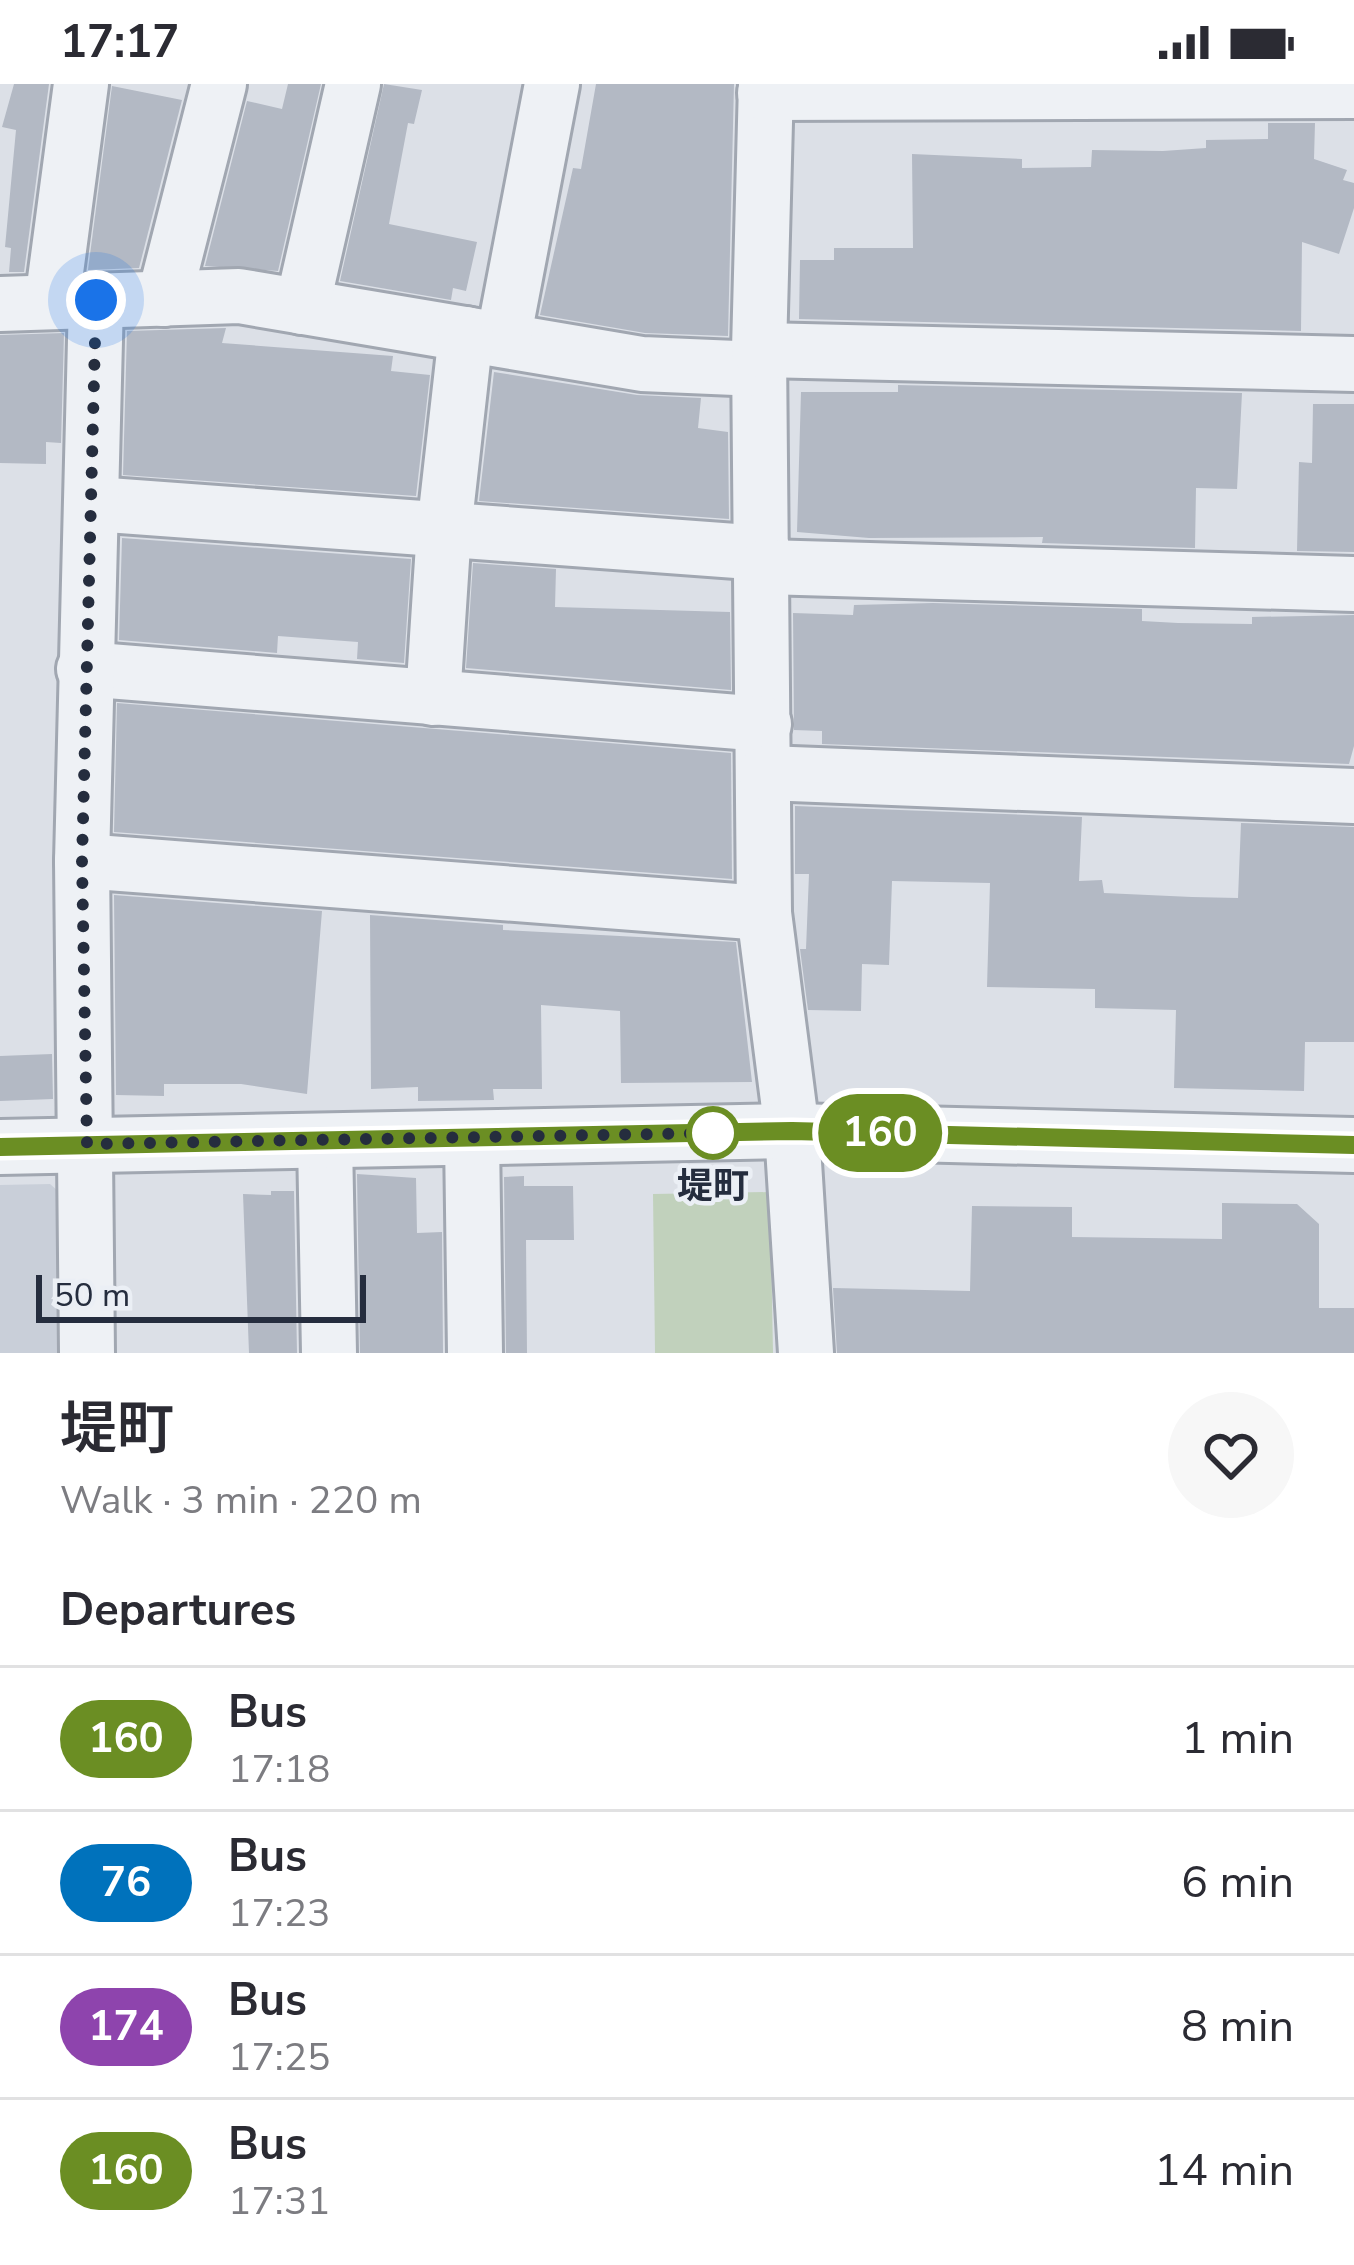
<!DOCTYPE html>
<meta charset="utf-8">
<style>
body{margin:0;font-family:"Nunito Sans","Noto Sans JP",sans-serif;background:#f7f7f7;color:#2b2b33;height:100vh;display:flex;flex-direction:column;font-size:45px;white-space:nowrap}
*{box-sizing:border-box;margin:0}
p{font-size:39px;color:#7c7c81}
.icon{flex:none;width:66px;height:66px;fill:none;stroke:currentColor;stroke-width:2;stroke-linecap:round;stroke-linejoin:round}
.map{position:relative;height:1269px;overflow:hidden}
.panel{display:flex;flex-direction:column;background:#fff;flex:1}
.panel>*{flex:none}
.badge{padding:0 24px;border-radius:39px;font-size:42px;line-height:78px}
.scale{position:absolute;left:36px;bottom:30px;width:330px;box-sizing:border-box;padding-left:12px;border:6px solid #252d3e;border-top:0;font-size:33px;line-height:42px;white-space:nowrap;color:#252d3e;-webkit-text-stroke:9px #ebeff5;paint-order:stroke}
.you{position:absolute;width:60px;height:60px;margin:-30px;border:9px solid #fff;border-radius:50%;background:#1a73e8;box-shadow:0 0 0 18px #1a73e833}
.map>.badge{position:absolute;translate:-50% -50%;box-shadow:0 0 0 6px #fff}
h2{padding:0 60px;font-size:45px;line-height:108px}
.round{display:grid;place-items:center;flex:none;width:126px;height:126px;border-radius:63px;background:#f7f7f7}
.summary{display:flex;align-items:center;justify-content:space-between;height:204px;padding:0 60px}
h1{font-size:57px;font-weight:600;line-height:90px}
ul{padding:0;list-style:none}
li{display:flex;align-items:center;gap:36px;height:144px;padding:0 60px;border-top:3px solid #e1e1e2}
li div{flex:1}
li b{display:block;font-size:45px}
li em{font-style:normal}
li .badge{min-width:132px;font-weight:700;text-align:center}
.status{display:flex;justify-content:space-between;align-items:center;height:84px;padding:0 60px;background:#fff;direction:ltr}
.status svg{height:33px;fill:currentColor}
.map>svg:first-child{display:block}
.built{fill:#c9cfd9}
.green{fill:#c1d1bc}
.building{fill:#b3b9c4}
.lines{fill:none;stroke-linecap:round;stroke-linejoin:round}
.minor-casing{stroke:#a1a7b1;stroke-width:60}
.minor{stroke:#eef1f5;stroke-width:54}
.line-casing{stroke:#fff;stroke-width:27}
.line{stroke:#6b8e23;stroke-width:18}
.walk{stroke:#252d3e;stroke-width:12;stroke-dasharray:0 21.6}
.stop-dot{fill:#fff;stroke:#6b8e23;stroke-width:6}
.labels{text-anchor:middle;dominant-baseline:central;stroke-width:9;stroke-linejoin:round;paint-order:stroke}
.stop-label{font-size:36px;font-weight:bold;fill:#252d3e;stroke:#ebeff5}
</style>
<div class="status"><b>17:17</b><svg viewBox="0 0 49 12"><path d="M0 12V9h3v3zM5 12V6h3v6zM10 12V3h3v9zM15 12V0h3v12zM26 1h20v11H26zM47 4h2v5h-2z"/></svg></div>
<div class="map">
<svg width="1354" height="1269" viewBox="0 0 1354 1269">
<rect width="100%" height="100%" fill="#dce0e7"/>
<!-- built -->
<polygon class="built" points="50,1100 67,1115 67,1269 0,1269 0,1101"/>
<!-- green -->
<polygon class="green" points="770,1108 773,1269 655,1269 653,1110"/>
<!-- building -->
<g class="building">
<polygon points="14,0 49,0 24,188 9,188 11,164 5,163 16,46 2,43"/>
<polygon points="288,0 321,0 278,187 205,182 247,17 282,25"/>
<polygon points="384,0 422,6 414,40 408,39 389,140 477,158 466,207 453,204 451,216 340,197"/>
<polygon points="596,0 734,0 728,252 645,249 540,231 573,84 581,85"/>
<polygon points="112,2 182,16 139,184 88,186"/>
<polygon points="1268,39 1315,39 1314,75 1347,86 1343,96 1354,99 1354,124 1339,170 1302,158 1301,247 799,235 800,176 834,176 834,164 913,164 912,70 1022,75 1022,84 1091,83 1092,66 1163,67 1206,64 1206,56 1268,55"/>
<polygon points="226,244 222,259 393,272 391,287 430,291 416,412 123,391 127,247"/>
<polygon points="64,249 61,359 46,358 46,380 0,379 0,251"/>
<polygon points="494,288 637,311 701,314 698,344 728,348 729,435 479,417"/>
<polygon points="898,301 1242,309 1237,405 1196,404 1195,464 1042,459 1043,453 869,454 797,448 801,308 898,308"/>
<polygon points="1313,320 1354,320 1354,468 1297,467 1299,378 1312,379"/>
<polygon points="122,454 411,475 404,579 357,575 358,558 278,552 277,569 119,556"/>
<polygon points="473,479 556,485 555,523 730,528 731,606 466,584"/>
<polygon points="933,519 1142,525 1142,537 1178,539 1252,540 1252,533 1354,531 1354,662 1349,680 822,660 822,647 794,646 793,529 853,531 854,521"/>
<polygon points="117,619 731,669 732,795 114,748"/>
<polygon points="795,722 1082,733 1079,797 1102,796 1104,809 1192,813 1238,814 1241,739 1354,743 1354,958 1305,958 1304,1007 1174,1004 1176,926 1095,924 1095,905 987,903 990,799 892,797 889,881 862,880 861,927 808,926 800,865 806,865 809,790 795,790"/>
<polygon points="114,811 322,827 307,1010 241,1000 164,1000 164,1012 116,1011"/>
<polygon points="370,831 503,841 503,846 736,858 752,998 621,999 620,927 541,921 542,1005 493,1005 494,1016 418,1017 418,1003 371,1005"/>
<polygon points="52,970 53,1015 0,1017 0,972"/>
<polygon points="357,1090 416,1094 417,1149 442,1148 443,1269 360,1269"/>
<polygon points="524,1092 524,1102 573,1102 574,1156 526,1156 527,1269 506,1269 504,1093"/>
<polygon points="271,1107 294,1107 297,1269 249,1269 243,1110 271,1111"/>
<polygon points="1222,1119 1297,1120 1319,1140 1319,1224 1354,1224 1354,1269 837,1269 833,1204 970,1207 972,1122 1072,1123 1072,1153 1222,1155"/>
</g>
<g class="lines">
<!-- minor casing -->
<g class="minor-casing">
<g id="minor">
<polyline points="766,0 759,266 764,829 792,1047 806,1269"/>
<polyline points="765,9 1354,7"/>
<polyline points="164,215 219,0"/>
<polyline points="52,218 81,0"/>
<polyline points="0,220 239,212 642,280 759,285"/>
<polyline points="302,223 353,0"/>
<polyline points="503,256 552,0"/>
<polyline points="759,266 1354,280"/>
<polyline points="94,420 764,469"/>
<polyline points="765,483 1354,500"/>
<polyline points="84,585 764,640"/>
<polyline points="433,614 444,446 466,250"/>
<polyline points="766,689 1354,712"/>
<polyline points="82,777 764,829"/>
<polyline points="472,1054 475,1269"/>
<polyline points="325,1057 329,1269"/>
<polyline points="0,1063 792,1047 1354,1061"/>
<polyline points="87,1269 82,777 96,216"/>
</g>
</g>
<!-- minor -->
<use href="#minor" class="minor"/>
</g>
<g class="lines">
<!-- line casing -->
<g class="line-casing">
<polyline id="line" points="0,1063 792,1047 1354,1061"/>
</g>
<!-- line -->
<use href="#line" class="line"/>
<!-- walk -->
<polyline class="walk" points="96,216 82,777 87,1060 713,1049"/>
</g>
<!-- markers -->
<circle class="stop-dot" cx="713" cy="1049" r="24"/>
<g class="labels">
<!-- stop labels -->
<g class="stop-label">
<text x="713" y="1102">堤町</text>
</g>
</g>
</svg>
<div class="scale">50 m</div>
<div class="you" style="left:96px;top:216px"></div>
<b class="badge" style="left:880px;top:1049px;background:#6b8e23;color:#fff">160</b>
</div>
<section class="panel">
<div class="summary"><div><h1>堤町</h1><p>Walk · 3 min · 220 m</p></div><a class="round"><svg class="icon" aria-label="heart" viewBox="0 0 24 24"><path d="M12 20l-8-8c-3-5 5-10 8-4 3-6 11-1 8 4z"/></svg></a></div>
<h2>Departures</h2>
<ul>
<li><span class="badge" style="background:#6b8e23;color:#fff">160</span><div><b>Bus</b><p>17:18</p></div><em>1 min</em></li>
<li><span class="badge" style="background:#0072bc;color:#fff">76</span><div><b>Bus</b><p>17:23</p></div><em>6 min</em></li>
<li><span class="badge" style="background:#8e44ad;color:#fff">174</span><div><b>Bus</b><p>17:25</p></div><em>8 min</em></li>
<li><span class="badge" style="background:#6b8e23;color:#fff">160</span><div><b>Bus</b><p>17:31</p></div><em>14 min</em></li>
</ul>
</section>
